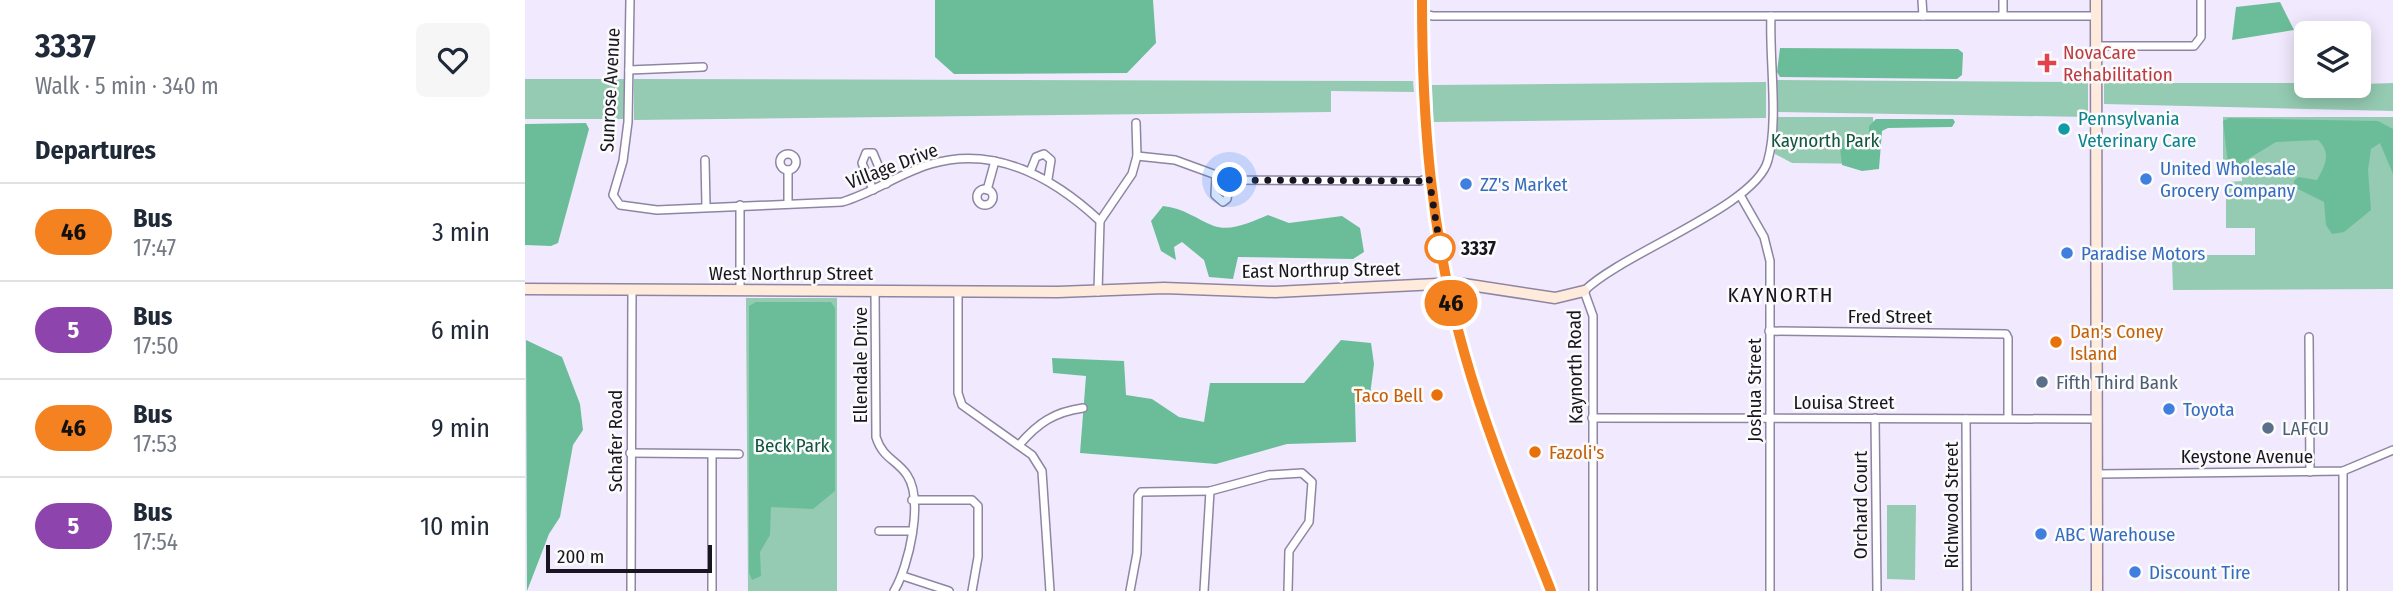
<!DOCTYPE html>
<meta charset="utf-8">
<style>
body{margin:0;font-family:"Fira Sans Condensed",sans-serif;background:#f6f6f7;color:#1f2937;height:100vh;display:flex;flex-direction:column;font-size:26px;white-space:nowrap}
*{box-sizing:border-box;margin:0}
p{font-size:23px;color:#747a83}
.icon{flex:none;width:38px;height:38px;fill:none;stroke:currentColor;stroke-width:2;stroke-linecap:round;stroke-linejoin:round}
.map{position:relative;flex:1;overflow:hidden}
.side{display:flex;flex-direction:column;background:#fff;width:525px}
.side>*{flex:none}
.badge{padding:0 14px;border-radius:23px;font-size:24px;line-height:46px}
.fabs{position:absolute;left:1769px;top:21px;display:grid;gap:14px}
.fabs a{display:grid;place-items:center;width:77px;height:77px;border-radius:10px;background:#fff;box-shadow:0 4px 18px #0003;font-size:35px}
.scale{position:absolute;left:21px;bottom:18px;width:166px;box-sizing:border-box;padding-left:7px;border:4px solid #191520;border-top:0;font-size:19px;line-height:24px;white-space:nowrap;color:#191520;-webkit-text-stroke:5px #fbfbfb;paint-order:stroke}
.you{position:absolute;width:35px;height:35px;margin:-18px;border:5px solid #fff;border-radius:50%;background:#1a73e8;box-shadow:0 0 0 10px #1a73e833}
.map>.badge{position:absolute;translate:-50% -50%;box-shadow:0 0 0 4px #fff}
h2{padding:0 35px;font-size:26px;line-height:63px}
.round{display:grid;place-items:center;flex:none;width:74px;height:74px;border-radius:10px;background:#f6f6f7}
.summary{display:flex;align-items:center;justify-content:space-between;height:119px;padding:0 35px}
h1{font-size:33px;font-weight:700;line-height:52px}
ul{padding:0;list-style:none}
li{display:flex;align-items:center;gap:21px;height:98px;padding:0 35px;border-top:2px solid #e0e1e3}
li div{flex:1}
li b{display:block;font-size:26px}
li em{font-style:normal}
li .badge{min-width:77px;font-weight:700;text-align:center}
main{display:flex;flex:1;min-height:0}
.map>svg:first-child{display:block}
.green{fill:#95cbb2}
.forest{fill:#6bbd9a}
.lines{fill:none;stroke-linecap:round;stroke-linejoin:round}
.street-casing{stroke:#8f85a3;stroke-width:10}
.secondary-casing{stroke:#8f85a3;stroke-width:13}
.primary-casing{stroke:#ae8262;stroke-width:14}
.street{stroke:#fff;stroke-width:7}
.secondary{stroke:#ffebdb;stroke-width:10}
.primary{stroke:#fed7b6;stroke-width:10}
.line-casing{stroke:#fff;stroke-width:16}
.line{stroke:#f58220;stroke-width:10}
.walk{stroke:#191520;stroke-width:7;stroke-dasharray:0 12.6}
.health-dot{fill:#e0444e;stroke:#fbfbfb;stroke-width:2.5}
.culture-dot{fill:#0f9aa8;stroke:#fbfbfb;stroke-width:2.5}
.shop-dot{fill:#3f7fe0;stroke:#fbfbfb;stroke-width:2.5}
.stop-dot{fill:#fff;stroke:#f58220;stroke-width:3.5}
.food-dot{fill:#e8710a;stroke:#fbfbfb;stroke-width:2.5}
.service-dot{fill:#5c6f8a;stroke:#fbfbfb;stroke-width:2.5}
.labels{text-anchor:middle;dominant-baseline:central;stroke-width:5;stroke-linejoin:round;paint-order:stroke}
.health-label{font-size:19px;fill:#be3a42;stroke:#fbfbfb;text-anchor:start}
.street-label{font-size:19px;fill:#191520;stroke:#fbfbfb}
.culture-label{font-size:19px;fill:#0d838f;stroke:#fbfbfb;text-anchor:start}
.park-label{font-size:19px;fill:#12543d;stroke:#fbfbfb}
.shop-label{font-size:19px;fill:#366cbe;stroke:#fbfbfb;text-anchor:start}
.stop-label{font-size:19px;font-weight:bold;fill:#191520;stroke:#fbfbfb;text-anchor:start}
.food-label{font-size:19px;fill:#c56008;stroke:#fbfbfb;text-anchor:start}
.service-label{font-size:19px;fill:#4e5e75;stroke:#fbfbfb;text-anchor:start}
.neighbourhood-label{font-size:21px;letter-spacing:2px;fill:#191520;stroke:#fbfbfb}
</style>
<main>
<section class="side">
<div class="summary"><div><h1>3337</h1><p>Walk · 5 min · 340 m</p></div><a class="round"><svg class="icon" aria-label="heart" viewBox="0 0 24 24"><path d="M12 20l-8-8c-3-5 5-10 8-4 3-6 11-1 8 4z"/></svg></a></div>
<h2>Departures</h2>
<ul>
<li><span class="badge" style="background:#f58220;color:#111">46</span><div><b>Bus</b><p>17:47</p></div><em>3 min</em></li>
<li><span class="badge" style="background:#8e44ad;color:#fff">5</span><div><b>Bus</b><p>17:50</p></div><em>6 min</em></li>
<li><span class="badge" style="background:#f58220;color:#111">46</span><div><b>Bus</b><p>17:53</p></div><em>9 min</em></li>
<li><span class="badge" style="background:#8e44ad;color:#fff">5</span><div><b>Bus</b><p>17:54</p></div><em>10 min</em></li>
</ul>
</section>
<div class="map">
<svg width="1868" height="591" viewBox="0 0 1868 591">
<rect width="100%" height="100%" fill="#f1eafe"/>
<!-- green -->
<g class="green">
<rect x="0" y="79" width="99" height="40"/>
<polygon points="109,79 888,81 889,92 806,91 806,112 109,120"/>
<polygon points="1251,80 1563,82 1563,117 1250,112"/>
<polygon points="1241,82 1241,118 908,122 907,85"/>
<polygon points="1579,83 1781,83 1782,86 1868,83 1868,111 1579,104"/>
<polygon points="1251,117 1348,117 1351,164 1267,163 1250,154"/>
<polygon points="1698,117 1868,117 1868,289 1648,290 1647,260 1676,259 1676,255 1730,255 1730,228 1701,228 1701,182 1717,181 1717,168 1698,167"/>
<polygon points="221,298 312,298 312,591 223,591"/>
<polygon points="1362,505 1391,505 1390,580 1362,579"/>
</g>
<!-- forest -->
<g class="forest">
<polygon points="410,0 628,0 631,43 602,73 429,74 410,57"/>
<polygon points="1755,2 1769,30 1707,40 1711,7"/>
<polygon points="1255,48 1433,49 1438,53 1437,75 1432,79 1255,77 1252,72"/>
<path d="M1704 118 1853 121 1868 129V174L1855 143 1846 149 1843 170 1846 210 1819 232 1807 234 1801 225 1799 202 1769 187V181L1773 177 1792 180C1800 166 1807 153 1793 140L1751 142 1713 165 1703 164 1698 121Z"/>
<polygon points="1351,119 1428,119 1430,122 1427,127 1363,128 1357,131 1354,169 1337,171 1317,165 1315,148 1320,134 1331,134 1344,147 1344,126"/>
<polygon points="61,123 64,129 33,243 26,246 0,245 0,124"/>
<path d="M638 206C659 208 671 219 689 226 706 232 728 221 743 215L764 223 817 216 835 228 839 252 828 259 713 257 708 279 684 277 679 260 657 242 649 247 651 260 636 251 626 221Z"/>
<polygon points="231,302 306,302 310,308 310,491 288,509 246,507 245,535 235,552 236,576 227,580 224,573 224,306"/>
<polygon points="1,340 37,357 55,404 58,430 48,445 35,517 24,534 2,591"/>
<polygon points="816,340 846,343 849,364 844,403 830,404 831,442 762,444 691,464 555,453 561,376 528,373 527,358 599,361 601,395 627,399 654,417 679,422 685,383 779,383"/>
</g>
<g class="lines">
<!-- street casing -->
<g class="street-casing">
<g id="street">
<path d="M105 0 103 122 98 161 88 195 95 205 132 210 317 202C348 193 375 173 406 164 470 145 529 178 575 221"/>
<polyline points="1397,0 1398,16"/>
<polyline points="1478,0 1478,15"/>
<polyline points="897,14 908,16 1571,16"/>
<polyline points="1571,46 1669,46 1676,37 1676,0"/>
<polyline points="104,70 178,67"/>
<circle cx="263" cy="162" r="8"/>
<polyline points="612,156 650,160 705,180 895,181 904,178"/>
<polyline points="180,160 181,206"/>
<polyline points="263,170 263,204"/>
<polyline points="505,172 511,157 519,154 526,160 523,179"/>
<polyline points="691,176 690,195 698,202 702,199 705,180"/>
<circle cx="460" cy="197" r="8"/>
<polyline points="348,190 337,163 341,153 348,153 361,184"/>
<polyline points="462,190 470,161"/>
<polyline points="1215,195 1239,237 1245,261 1245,591"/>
<polyline points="215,290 215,205"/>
<path d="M350 290 351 437C358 459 371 459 382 475 399 500 384 566 369 591"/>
<polyline points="433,291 433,393 437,405 507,455 517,471 525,591"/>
<polyline points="573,292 575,221 607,174 612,156 611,123"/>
<polyline points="1244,331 1481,334 1483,338 1483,418"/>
<polyline points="1784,337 1785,472"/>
<polyline points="1067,418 1571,419"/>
<polyline points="1350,418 1352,591"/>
<polyline points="1441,419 1442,591"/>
<path d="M494 445C513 423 529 412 558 408"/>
<polyline points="105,453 214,454"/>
<polyline points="1818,471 1818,591"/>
<polyline points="1572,474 1818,471 1868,450"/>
<polyline points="387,500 447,500 453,506 453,557 447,591"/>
<polyline points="354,531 387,531"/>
<polyline points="378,576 424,591"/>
<polyline points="106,591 107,290"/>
<polyline points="187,591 187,455"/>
<polyline points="605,591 612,553 613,496 616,492 685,491 744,475 777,473 787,482 784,522 764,551 763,591"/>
<polyline points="679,591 685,491"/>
<path d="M1068 591V316L1059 291C1097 253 1232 206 1243 160 1254 121 1244 58 1246 16"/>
</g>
</g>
<!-- secondary casing -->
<g class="secondary-casing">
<g id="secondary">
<polyline points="1571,0 1572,591"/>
<polyline points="0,289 533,292 639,288 750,292 932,283 1030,298 1059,291"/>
</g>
</g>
<!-- primary casing -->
<g class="primary-casing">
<path id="primary" d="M897 0C897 120 907 236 939 352 961 434 996 512 1026 591"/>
</g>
<!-- street -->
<use href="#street" class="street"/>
<!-- secondary -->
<use href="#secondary" class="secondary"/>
<!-- primary -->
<use href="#primary" class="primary"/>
</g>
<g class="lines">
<!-- line casing -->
<g class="line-casing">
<path id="line" d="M897 0C897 119 906 237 939 352 962 434 995 512 1026 591"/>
</g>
<!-- line -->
<use href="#line" class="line"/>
<!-- walk -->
<polyline class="walk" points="705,180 895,181 904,178 916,253 915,248"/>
</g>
<!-- markers -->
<path class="health-dot" d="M1518.5 52.5h7v7h7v7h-7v7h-7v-7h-7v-7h7z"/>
<circle class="culture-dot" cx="1539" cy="129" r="7"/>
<g class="shop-dot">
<circle cx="1621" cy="179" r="7"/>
<circle cx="941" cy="184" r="7"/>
<circle cx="1542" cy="253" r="7"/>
<circle cx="1644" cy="409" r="7"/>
<circle cx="1516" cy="534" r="7"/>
<circle cx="1610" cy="572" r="7"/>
</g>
<circle class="stop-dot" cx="915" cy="248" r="14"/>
<g class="food-dot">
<circle cx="1531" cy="342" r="7"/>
<circle cx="912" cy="395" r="7"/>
<circle cx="1010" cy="452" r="7"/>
</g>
<g class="service-dot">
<circle cx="1517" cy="382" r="7"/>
<circle cx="1743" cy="428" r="7"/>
</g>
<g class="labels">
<!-- health labels -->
<g class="health-label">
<text x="1538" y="52">NovaCare<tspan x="1538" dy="22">Rehabilitation</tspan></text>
</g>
<!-- street labels -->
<g class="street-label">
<text transform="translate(85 90) rotate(-87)">Sunrose Avenue</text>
<text transform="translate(367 166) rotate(-21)">Village Drive</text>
<text transform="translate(796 270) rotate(-1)">East Northrup Street</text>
<text x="266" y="273">West Northrup Street</text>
<text x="1365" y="316">Fred Street</text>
<text transform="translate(335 365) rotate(-90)">Ellendale Drive</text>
<text transform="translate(1050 367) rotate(-91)">Kaynorth Road</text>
<text transform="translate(1229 390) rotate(-90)">Joshua Street</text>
<text x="1319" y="402">Louisa Street</text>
<text transform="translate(90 441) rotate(-90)">Schafer Road</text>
<text x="1722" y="456">Keystone Avenue</text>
<text transform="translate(1335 505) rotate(-90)">Orchard Court</text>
<text transform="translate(1426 505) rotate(-90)">Richwood Street</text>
</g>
<!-- culture labels -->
<g class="culture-label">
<text x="1553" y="118">Pennsylvania<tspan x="1553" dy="22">Veterinary Care</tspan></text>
</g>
<!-- park labels -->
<g class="park-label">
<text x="1300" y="140">Kaynorth Park</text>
<text x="267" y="445">Beck Park</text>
</g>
<!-- shop labels -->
<g class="shop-label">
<text x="1635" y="168">United Wholesale<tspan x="1635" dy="22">Grocery Company</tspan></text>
<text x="955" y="184">ZZ's Market</text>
<text x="1556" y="253">Paradise Motors</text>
<text x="1658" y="409">Toyota</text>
<text x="1530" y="534">ABC Warehouse</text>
<text x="1624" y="572">Discount Tire</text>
</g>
<!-- stop labels -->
<g class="stop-label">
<text x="936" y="248">3337</text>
</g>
<!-- food labels -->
<g class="food-label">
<text x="1545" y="331">Dan's Coney<tspan x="1545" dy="22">Island</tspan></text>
<text x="898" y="395" text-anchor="end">Taco Bell</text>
<text x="1024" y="452">Fazoli's</text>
</g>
<!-- service labels -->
<g class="service-label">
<text x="1531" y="382">Fifth Third Bank</text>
<text x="1757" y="428">LAFCU</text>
</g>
<!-- neighbourhood labels -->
<g class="neighbourhood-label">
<text x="1256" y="295">KAYNORTH</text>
</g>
</g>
</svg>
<div class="fabs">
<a><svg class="icon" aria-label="layers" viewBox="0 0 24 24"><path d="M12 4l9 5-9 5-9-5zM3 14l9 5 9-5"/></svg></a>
</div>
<div class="scale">200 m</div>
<div class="you" style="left:705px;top:180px"></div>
<b class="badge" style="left:926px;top:303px;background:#f58220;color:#111">46</b>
</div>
</main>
